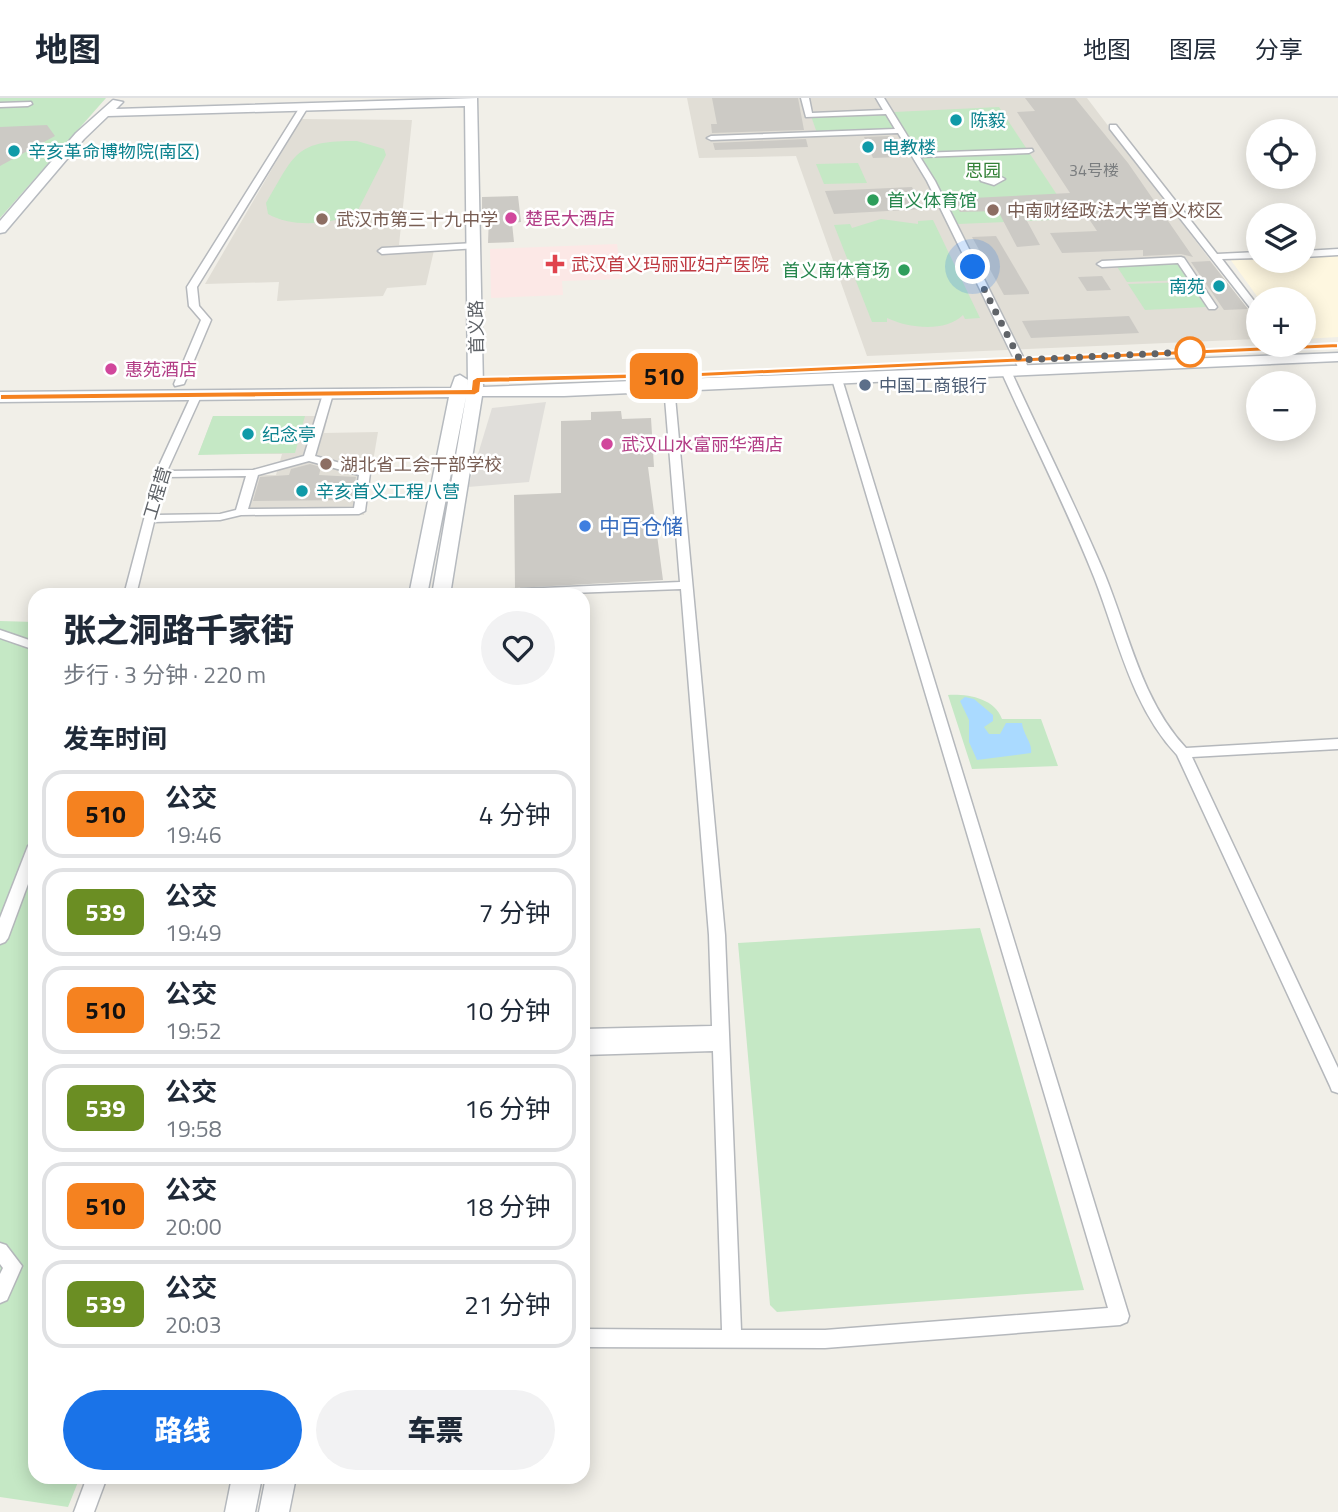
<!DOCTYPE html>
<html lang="zh">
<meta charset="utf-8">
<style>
body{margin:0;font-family:"Titillium Web","Noto Sans SC",sans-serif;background:#f2f2f3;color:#1f2937;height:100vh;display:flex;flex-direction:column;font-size:26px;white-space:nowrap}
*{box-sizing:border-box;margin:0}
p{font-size:23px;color:#747a83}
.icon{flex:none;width:38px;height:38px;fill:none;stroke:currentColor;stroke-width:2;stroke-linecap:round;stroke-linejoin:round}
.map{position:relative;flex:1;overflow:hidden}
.details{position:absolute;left:28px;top:490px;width:562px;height:896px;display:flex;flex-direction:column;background:#fff;border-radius:21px;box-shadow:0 4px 18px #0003}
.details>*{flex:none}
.badge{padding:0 14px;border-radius:10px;font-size:24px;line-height:46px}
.fabs{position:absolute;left:1246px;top:21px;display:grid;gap:14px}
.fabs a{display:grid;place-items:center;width:70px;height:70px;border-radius:50%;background:#fff;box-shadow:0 4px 18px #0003;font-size:35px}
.you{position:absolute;width:35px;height:35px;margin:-18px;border:5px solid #fff;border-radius:50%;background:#1a73e8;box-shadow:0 0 0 10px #1a73e833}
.map>.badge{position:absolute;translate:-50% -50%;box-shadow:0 0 0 4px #fff}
h2{padding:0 35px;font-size:26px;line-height:63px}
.round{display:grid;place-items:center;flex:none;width:74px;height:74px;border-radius:37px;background:#f2f2f3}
.overview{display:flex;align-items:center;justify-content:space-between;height:119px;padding:0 35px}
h1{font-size:33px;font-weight:800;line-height:52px}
.primary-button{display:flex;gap:14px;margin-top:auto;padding:14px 35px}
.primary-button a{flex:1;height:80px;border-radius:42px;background:#1a73e8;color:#fff;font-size:28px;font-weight:800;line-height:80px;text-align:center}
.primary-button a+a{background:#f2f2f3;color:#1f2937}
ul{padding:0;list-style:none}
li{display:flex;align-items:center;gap:21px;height:88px;margin:0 14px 10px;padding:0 21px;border:4px solid #e0e1e3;border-radius:21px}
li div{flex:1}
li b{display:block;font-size:26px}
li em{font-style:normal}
li .badge{min-width:77px;font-weight:700;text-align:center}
header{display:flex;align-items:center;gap:42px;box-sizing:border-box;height:98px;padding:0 35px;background:#fff;border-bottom:2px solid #e0e1e3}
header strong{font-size:33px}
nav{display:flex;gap:38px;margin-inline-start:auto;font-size:24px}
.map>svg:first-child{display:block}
.commercial{fill:#fef7e0}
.industrial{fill:#e0deda}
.education{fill:#e1ded6}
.medical{fill:#fce8e6}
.green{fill:#c5e8c5}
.water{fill:#aadaff}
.building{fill:#cccac5}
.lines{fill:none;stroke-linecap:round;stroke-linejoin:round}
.street-tunnel{stroke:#ccccc8;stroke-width:11;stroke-dasharray:11 5;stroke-linecap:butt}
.street-casing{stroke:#b5b8bc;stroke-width:3}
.secondary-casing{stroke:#b6babf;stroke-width:3}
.street{fill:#fff;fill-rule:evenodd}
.secondary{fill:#fff;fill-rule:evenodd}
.line{fill:#f58220;stroke:#fff;stroke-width:2}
.walk{stroke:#5f6368;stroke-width:7;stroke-dasharray:0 12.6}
.culture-dot{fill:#0f9aa8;stroke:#fff;stroke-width:2.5}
.leisure-dot{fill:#2e9e5b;stroke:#fff;stroke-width:2.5}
.education-dot{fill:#8d6e63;stroke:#fff;stroke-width:2.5}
.hotel-dot{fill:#d1479c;stroke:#fff;stroke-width:2.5}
.health-dot{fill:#e0444e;stroke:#fff;stroke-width:2.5}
.stop-dot{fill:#fff;stroke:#f58220;stroke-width:3.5}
.service-dot{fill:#5c6f8a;stroke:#fff;stroke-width:2.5}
.shop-dot{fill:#3f7fe0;stroke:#fff;stroke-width:2.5}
.labels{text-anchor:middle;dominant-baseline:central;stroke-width:5;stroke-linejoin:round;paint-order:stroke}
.far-number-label{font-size:16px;fill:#7a7d7f}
.far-culture-label{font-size:18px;fill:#0d838f;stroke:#fff;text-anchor:start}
.far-park-label{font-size:18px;fill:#348238;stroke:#fff}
.far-leisure-label{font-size:18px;fill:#27864d;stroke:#fff;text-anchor:start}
.far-education-label{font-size:18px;fill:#785e54;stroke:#fff;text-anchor:start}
.far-hotel-label{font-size:18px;fill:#b23c85;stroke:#fff;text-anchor:start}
.far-health-label{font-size:18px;fill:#be3a42;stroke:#fff;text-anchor:start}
.far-street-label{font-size:18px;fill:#5f6368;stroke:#fff}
.far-service-label{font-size:18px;fill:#4e5e75;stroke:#fff;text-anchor:start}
.shop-label{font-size:21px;fill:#366cbe;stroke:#fff;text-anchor:start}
</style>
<header>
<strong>地图</strong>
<nav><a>地图</a><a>图层</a><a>分享</a></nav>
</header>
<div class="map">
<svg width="1338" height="1414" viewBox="0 0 1338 1414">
<rect width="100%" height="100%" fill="#f1efe8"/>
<!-- commercial -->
<polygon class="commercial" points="1338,157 1338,239 1304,241 1304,201 1259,201 1230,161 1304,163 1304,159"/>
<!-- industrial -->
<polygon class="industrial" points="546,304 529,384 468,389 492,310"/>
<!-- education -->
<g class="education">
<polygon points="687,0 1087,0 1258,225 1258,241 867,258 796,58 699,60"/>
<polygon points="301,21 412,22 399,147 435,148 426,187 387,190 383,198 277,203 279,184 205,186"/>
<polygon points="213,318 328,318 324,335 378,334 364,417 243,418 254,377 276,377 282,356 199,355"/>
</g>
<!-- medical -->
<polygon class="medical" points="617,146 622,181 562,183 563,197 491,200 490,151"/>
<!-- green -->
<g class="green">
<polygon points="0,0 106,0 0,120"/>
<polygon points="999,9 1073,121 958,126 894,14"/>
<polygon points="887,15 896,33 817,35 811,18"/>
<path d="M357 43 384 51 386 57 357 114C333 127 292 130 268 116L266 105C295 56 295 42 357 43Z"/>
<polygon points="858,65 867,85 824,86 816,66"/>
<path d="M881 121 918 126V123L933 122 980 220 965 221 963 217C945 235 908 230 887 220V224H872L834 127 850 126 852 130Z"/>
<polygon points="1177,165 1188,182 1127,184 1116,167"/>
<polygon points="1189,184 1206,209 1145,212 1128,186"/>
<polygon points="213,318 305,318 295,355 198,357"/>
<polygon points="0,523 35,524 35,1379 80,1379 68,1409 0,1399"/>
<path d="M948 597C968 596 994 600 1002 621H1041L1058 668 972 671Z"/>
<polygon points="980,830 1084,1192 777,1214 770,1207 738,845"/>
</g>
<!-- water -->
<path class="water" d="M965 599 974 601 993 617V623L984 629 989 636H1000L1006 625H1022C1023 636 1033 646 1031 655L977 662 969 644V622L960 603Z"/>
<!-- building -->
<g class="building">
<polygon points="712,0 798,0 804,32 712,35 711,26 717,26"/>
<polygon points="1025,0 1075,0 1128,65 1193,159 1181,156 1143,158 1143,152 1062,155 1050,135 1097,133 1081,109 1021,112 1040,147 1017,149 998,113 960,114 952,101 1070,95 1017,14 1035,13"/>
<polygon points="47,27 55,38 0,68 0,29"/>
<polygon points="890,38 899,59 873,60 864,39"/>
<polygon points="806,41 808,49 715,52 713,45"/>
<polygon points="912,89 923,111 834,116 825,93"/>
<polygon points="518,98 521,124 512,125 514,144 488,145 489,118 482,117 482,99"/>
<polygon points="996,138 1029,194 1029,196 1004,197 972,139"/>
<polygon points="1210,163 1248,211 1224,212 1191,164"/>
<polygon points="1102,178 1111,192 1087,193 1078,179"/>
<polygon points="1129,218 1139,235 1031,240 1022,223"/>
<polygon points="621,313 622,321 651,320 654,369 648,369 663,482 515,490 514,397 561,395 561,323 591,322 591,314"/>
<polygon points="310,366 321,369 319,377 356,379 352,402 253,403 260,379 289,377 291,371"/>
</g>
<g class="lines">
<!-- street-tunnel -->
<polyline class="street-tunnel" points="495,496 521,495"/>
<!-- street casing -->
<g class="street-casing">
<g id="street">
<polygon points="801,0 809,0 812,15 883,12 876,0 884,0 918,55 1032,51 1033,53 1029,55 920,59 935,83 1030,273 1029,275 1020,273 927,83 898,35 711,42 707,40 711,38 895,31 886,16 806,19"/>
<polygon points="31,4 32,6 28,8 0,9 0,5"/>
<polygon points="304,7 308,9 197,189 199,208 211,222 184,286 175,288 174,286 201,222 189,208 187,189 300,9"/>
<polygon points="1110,27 1116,27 1217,156 1258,154 1258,160 1222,161 1258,208 1258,217 1255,216 1110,31"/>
<polygon points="986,74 992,74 1005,81 994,87 981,83 980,81"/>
<polygon points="475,145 478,146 478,150 382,156 378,153 382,150"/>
<polygon points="1338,151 1338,157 1304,159 1304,153"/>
<polygon points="1181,159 1184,160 1217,209 1215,211 1209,211 1178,165 1102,169 1097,166 1102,163"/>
<polygon points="1278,247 1288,247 1290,250 1282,252"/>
<path d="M1006 270 1011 273C1042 341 1076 408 1105 477 1129 536 1142 603 1186 650L1338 641V651L1192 659 1338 970V995L1332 993 1330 988 1177 657C1131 608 1118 540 1094 479 1066 409 1032 342 1001 273Z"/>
<polygon points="837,278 842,281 1129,1218 1127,1224 1120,1227 825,1250 583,1249 583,1231 722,1232 713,953 583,957 583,931 712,928 709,837 681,491 516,497 515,495 521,491 680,484 664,288 669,285 674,288 725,837 741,1232 825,1232 1108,1210 832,281"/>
<path d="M197 293 202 296 167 373 253 372 304 358 323 296 328 293 333 296 315 358 369 373 370 375 365 413 359 416 241 417 220 422 154 424 136 497H124L157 372 192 296ZM309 363 359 377 354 410 248 411 258 377ZM246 378 236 412 220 416 156 417 166 379Z"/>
<polygon points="495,492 499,493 500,497 477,497 479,494"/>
<polygon points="0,532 35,544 35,552 0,540"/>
<polygon points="35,743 35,767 8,840 5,844 0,846 0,820 28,748"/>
<polygon points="0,1145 6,1147 22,1168 7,1202 0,1205 0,1176 3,1170 0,1166"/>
<polygon points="87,1379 107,1379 94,1414 74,1414"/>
</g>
</g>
<!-- secondary casing -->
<g class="secondary-casing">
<g id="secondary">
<polygon points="477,0 483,289 1338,255 1338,263 564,298 482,298 450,497 432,497 466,299 427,497 409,497 449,299 0,304 0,294 451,290 455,279 460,277 468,282 468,289 465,8 108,18 84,41 5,134 0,135 0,123 76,35 113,2 123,4 116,11"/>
<polygon points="232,1379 262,1379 255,1414 225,1414"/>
<polygon points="266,1379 296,1379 289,1414 259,1414"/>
</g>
</g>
<!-- street -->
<use href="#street" class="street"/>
<!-- secondary -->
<use href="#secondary" class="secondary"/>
</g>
<!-- line -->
<polygon class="line" points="1338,245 1338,250 700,279 481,285 480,294 475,297 0,302 0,296 471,291 472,282 477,279 700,274"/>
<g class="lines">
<!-- walk -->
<polyline class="walk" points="973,169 1020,262 1190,254"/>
</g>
<!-- markers -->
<g class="culture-dot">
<circle cx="956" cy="22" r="7"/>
<circle cx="868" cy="49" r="7"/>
<circle cx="14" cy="53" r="7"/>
<circle cx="1219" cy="188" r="7"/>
<circle cx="248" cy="336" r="7"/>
<circle cx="302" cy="393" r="7"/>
</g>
<g class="leisure-dot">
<circle cx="873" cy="102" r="7"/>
<circle cx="904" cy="172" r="7"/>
</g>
<g class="education-dot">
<circle cx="993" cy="112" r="7"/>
<circle cx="322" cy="121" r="7"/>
<circle cx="326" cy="366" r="7"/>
</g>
<g class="hotel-dot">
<circle cx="511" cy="120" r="7"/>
<circle cx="111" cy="271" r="7"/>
<circle cx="607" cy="346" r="7"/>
</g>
<path class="health-dot" d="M551.5 155.5h7v7h7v7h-7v7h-7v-7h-7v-7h7z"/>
<circle class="stop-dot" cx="1190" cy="254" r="14"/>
<circle class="service-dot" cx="865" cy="287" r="7"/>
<circle class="shop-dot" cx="585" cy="428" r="7"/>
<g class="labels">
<!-- far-number labels -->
<g class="far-number-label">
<text x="1094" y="72">34号楼</text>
</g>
<!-- far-culture labels -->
<g class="far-culture-label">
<text x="970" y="22">陈毅</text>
<text x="882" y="49">电教楼</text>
<text x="28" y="53">辛亥革命博物院(南区)</text>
<text x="1205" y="188" text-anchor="end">南苑</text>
<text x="262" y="336">纪念亭</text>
<text x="316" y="393">辛亥首义工程八营</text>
</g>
<!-- far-park labels -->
<g class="far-park-label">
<text x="983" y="72">思园</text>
</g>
<!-- far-leisure labels -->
<g class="far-leisure-label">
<text x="887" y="102">首义体育馆</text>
<text x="890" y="172" text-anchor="end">首义南体育场</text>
</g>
<!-- far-education labels -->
<g class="far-education-label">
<text x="1007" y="112">中南财经政法大学首义校区</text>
<text x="336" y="121">武汉市第三十九中学</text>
<text x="340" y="366">湖北省工会干部学校</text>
</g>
<!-- far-hotel labels -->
<g class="far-hotel-label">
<text x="525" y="120">楚民大酒店</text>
<text x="125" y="271">惠苑酒店</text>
<text x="621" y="346">武汉山水富丽华酒店</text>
</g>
<!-- far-health labels -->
<g class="far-health-label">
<text x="571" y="166">武汉首义玛丽亚妇产医院</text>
</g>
<!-- far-street labels -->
<g class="far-street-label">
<text transform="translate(476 229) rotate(-91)">首义路</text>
<text transform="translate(157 395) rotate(-73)">工程营</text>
</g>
<!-- far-service labels -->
<g class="far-service-label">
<text x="879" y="287">中国工商银行</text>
</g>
<!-- shop labels -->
<g class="shop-label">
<text x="599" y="428">中百仓储</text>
</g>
</g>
</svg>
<div class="fabs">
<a><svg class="icon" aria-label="locate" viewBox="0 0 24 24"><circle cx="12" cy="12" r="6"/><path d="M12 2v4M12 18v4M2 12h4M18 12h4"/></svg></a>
<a><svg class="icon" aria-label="layers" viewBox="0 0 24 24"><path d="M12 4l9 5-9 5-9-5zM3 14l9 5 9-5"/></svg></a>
<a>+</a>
<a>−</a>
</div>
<div class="you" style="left:973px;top:169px"></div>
<b class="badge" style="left:664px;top:278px;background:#f58220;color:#111">510</b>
<section class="details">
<div class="overview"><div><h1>张之洞路千家街</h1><p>步行 · 3 分钟 · 220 m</p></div><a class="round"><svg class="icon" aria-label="heart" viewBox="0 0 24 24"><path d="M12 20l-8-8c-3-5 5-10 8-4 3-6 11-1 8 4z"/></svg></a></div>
<h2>发车时间</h2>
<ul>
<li><span class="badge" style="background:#f58220;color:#111">510</span><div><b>公交</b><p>19:46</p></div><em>4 分钟</em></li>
<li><span class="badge" style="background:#6b8e23;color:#fff">539</span><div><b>公交</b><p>19:49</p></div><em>7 分钟</em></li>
<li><span class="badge" style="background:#f58220;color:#111">510</span><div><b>公交</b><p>19:52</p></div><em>10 分钟</em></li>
<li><span class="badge" style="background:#6b8e23;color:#fff">539</span><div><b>公交</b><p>19:58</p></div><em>16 分钟</em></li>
<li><span class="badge" style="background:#f58220;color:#111">510</span><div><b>公交</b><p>20:00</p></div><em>18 分钟</em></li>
<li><span class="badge" style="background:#6b8e23;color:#fff">539</span><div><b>公交</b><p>20:03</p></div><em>21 分钟</em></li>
</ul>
<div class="primary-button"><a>路线</a><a>车票</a></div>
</section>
</div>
